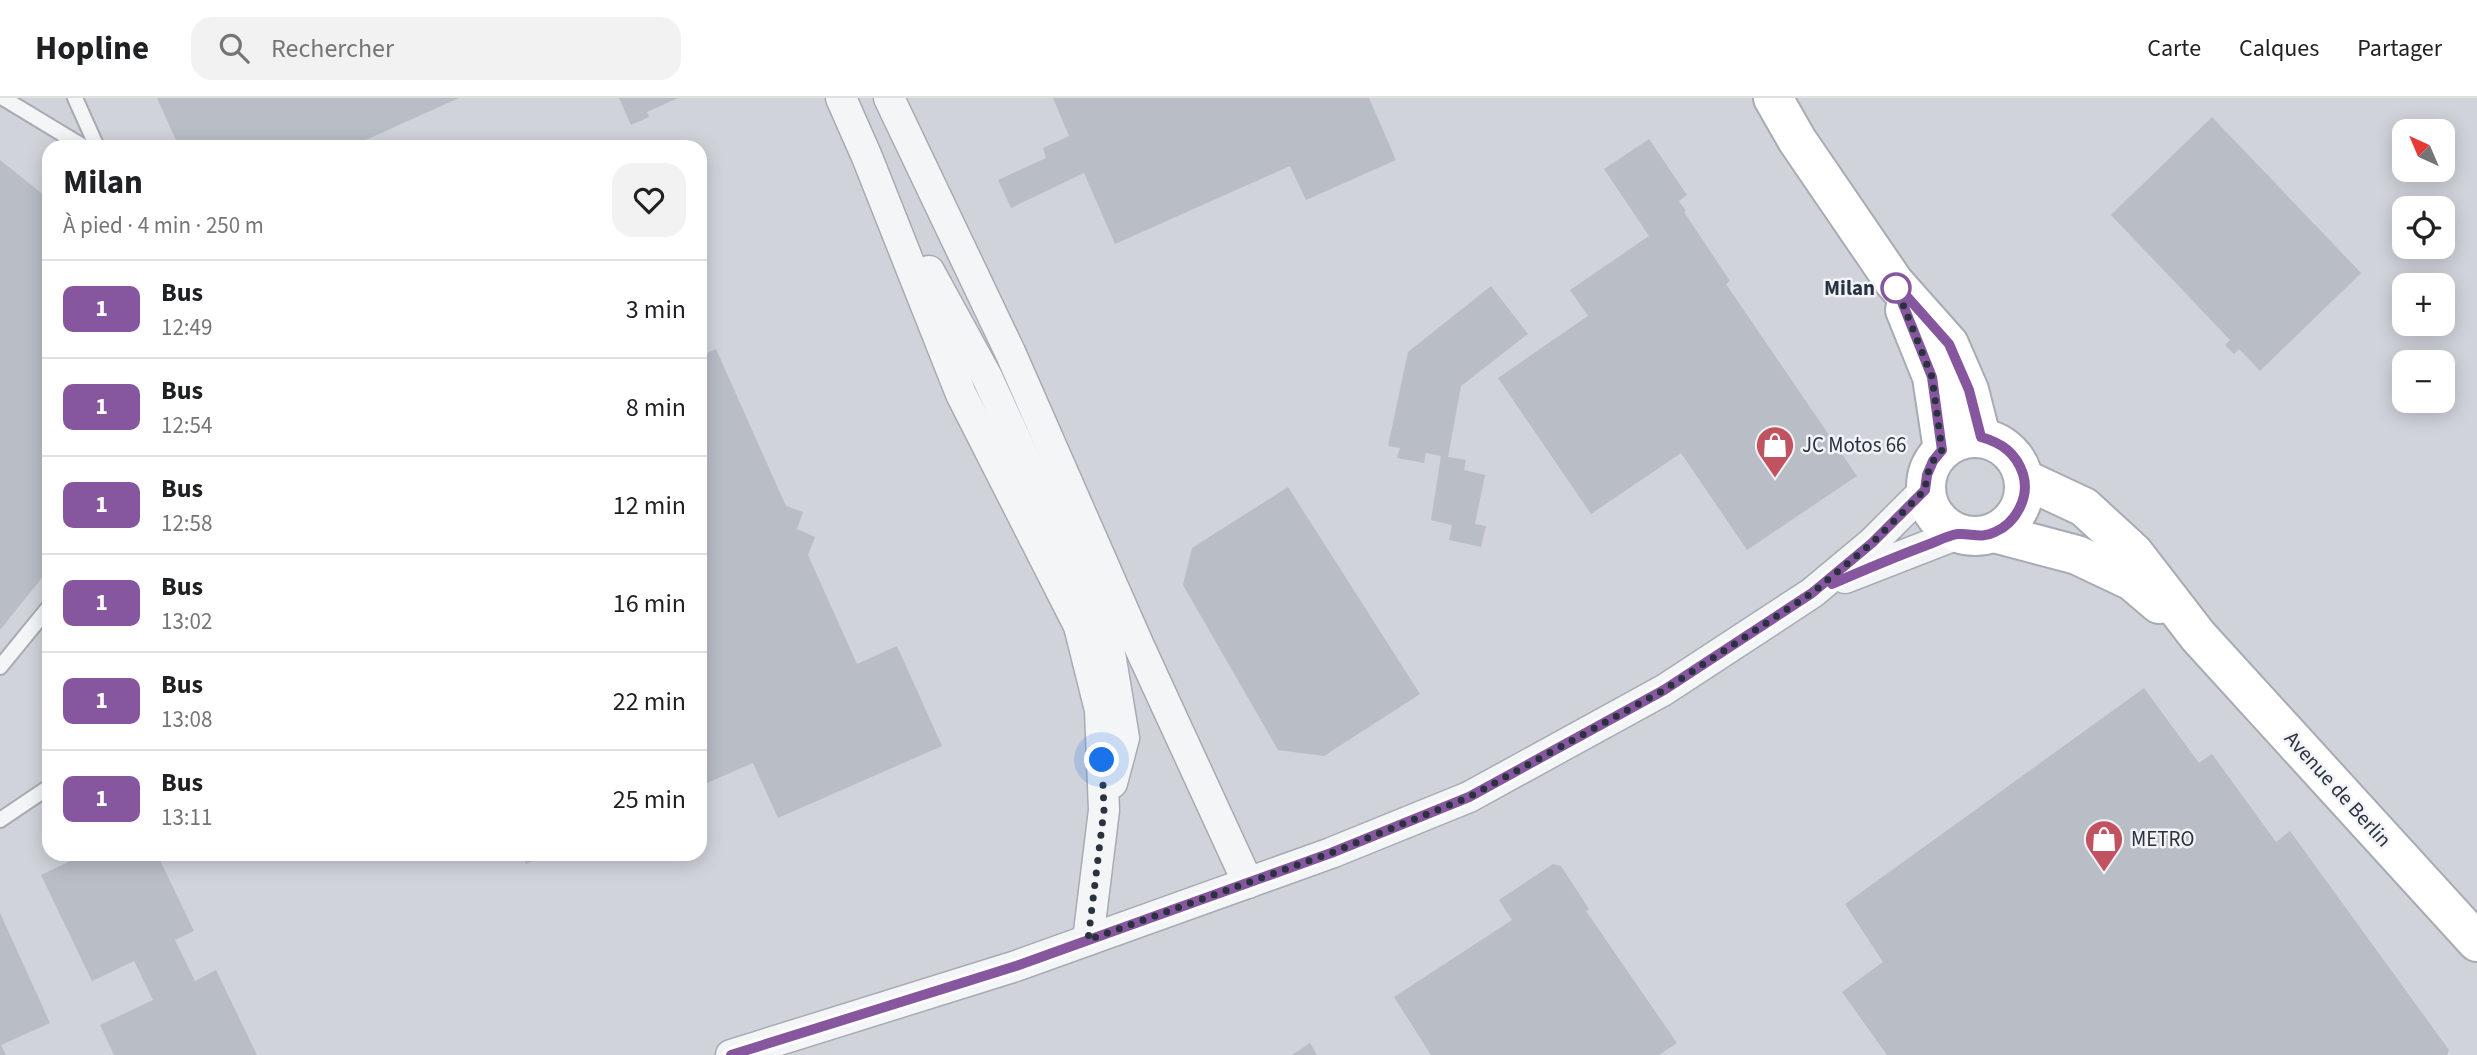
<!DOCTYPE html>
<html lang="fr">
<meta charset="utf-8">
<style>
body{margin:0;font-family:"Source Sans 3",sans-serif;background:#f2f2f2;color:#202124;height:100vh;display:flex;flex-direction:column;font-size:26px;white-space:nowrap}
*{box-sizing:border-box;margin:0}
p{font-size:23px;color:#757577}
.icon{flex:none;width:38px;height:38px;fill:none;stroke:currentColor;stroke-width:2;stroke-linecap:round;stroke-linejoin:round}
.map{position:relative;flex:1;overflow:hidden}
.drawer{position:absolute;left:42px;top:42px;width:665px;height:721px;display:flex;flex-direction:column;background:#fff;border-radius:21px;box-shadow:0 4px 18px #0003}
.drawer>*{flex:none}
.badge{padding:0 14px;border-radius:10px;font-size:24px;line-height:46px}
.needle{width:46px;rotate:316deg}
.controls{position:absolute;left:2392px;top:21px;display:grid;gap:14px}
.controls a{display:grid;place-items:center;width:63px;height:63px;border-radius:14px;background:#fff;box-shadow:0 4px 18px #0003;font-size:35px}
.you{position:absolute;width:35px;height:35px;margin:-18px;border:5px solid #fff;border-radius:50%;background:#1a73e8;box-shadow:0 0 0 10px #1a73e833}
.map>.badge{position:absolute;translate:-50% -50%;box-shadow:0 0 0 4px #fff}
.round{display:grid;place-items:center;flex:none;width:74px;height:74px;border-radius:21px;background:#f2f2f2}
.overview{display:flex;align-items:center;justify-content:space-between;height:119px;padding:0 21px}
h1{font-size:33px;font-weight:700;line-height:52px}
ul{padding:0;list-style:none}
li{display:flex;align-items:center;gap:21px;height:98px;padding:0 21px;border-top:2px solid #e0e0e0}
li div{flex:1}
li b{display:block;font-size:26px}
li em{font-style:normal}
li .badge{min-width:77px;font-weight:700;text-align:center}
header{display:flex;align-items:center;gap:42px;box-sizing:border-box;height:98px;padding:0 35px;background:#fff;border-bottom:2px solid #e0e0e0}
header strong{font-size:33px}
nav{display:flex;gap:38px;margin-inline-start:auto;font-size:24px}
.search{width:490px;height:63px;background:#f2f2f2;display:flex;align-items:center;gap:18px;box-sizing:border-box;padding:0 24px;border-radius:21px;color:#757577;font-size:26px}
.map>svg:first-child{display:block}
.built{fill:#d0d3da;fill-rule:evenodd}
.building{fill:#b9bdc5}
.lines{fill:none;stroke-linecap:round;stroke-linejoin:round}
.lane-casing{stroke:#a7abb3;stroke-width:18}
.street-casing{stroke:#a7abb3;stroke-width:33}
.secondary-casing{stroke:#a7abb3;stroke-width:42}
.lane{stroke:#f4f5f7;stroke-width:14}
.street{stroke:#f4f5f7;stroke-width:30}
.secondary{stroke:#fff;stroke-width:38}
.line-casing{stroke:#fff;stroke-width:16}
.line{stroke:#86569e;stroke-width:10}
.walk{stroke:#2b323f;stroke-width:7;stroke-dasharray:0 12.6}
.stop-dot{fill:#fff;stroke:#86569e;stroke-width:3.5}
.labels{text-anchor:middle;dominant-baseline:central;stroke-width:5;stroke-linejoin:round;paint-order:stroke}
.stop-label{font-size:21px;font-weight:bold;fill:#2b323f;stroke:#f1f3f6;text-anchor:end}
.poi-label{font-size:21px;fill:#2b323f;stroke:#f1f3f6;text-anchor:start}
.street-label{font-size:21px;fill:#2b323f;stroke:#f1f3f6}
</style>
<header>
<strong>Hopline</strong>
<div class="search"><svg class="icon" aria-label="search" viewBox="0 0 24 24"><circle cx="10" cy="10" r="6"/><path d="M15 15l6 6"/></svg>Rechercher</div>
<nav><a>Carte</a><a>Calques</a><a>Partager</a></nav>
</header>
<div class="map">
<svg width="2477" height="957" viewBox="0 0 2477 957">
<rect width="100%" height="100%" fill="#e1e4e9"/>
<!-- built -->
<path class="built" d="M0 0H2477V957H0ZM2404 33H2443V72H2404ZM49 49H700V756H49ZM2404 110H2443V149H2404ZM2404 187H2443V226H2404ZM2404 264H2443V303H2404Z"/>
<!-- building -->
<g class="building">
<polygon points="157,0 459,0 350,49 179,49"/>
<polygon points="619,0 678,0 647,14 649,19 631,27"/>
<polygon points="1053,0 1369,0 1396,62 1306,102 1290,68 1115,146 1084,75 1011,110 998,82 1046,60 1043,50 1069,38"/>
<polygon points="2212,19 2361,175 2260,273 2239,251 2234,256 2225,247 2230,242 2111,117"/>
<polygon points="1649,41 1687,97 1679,103 1686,113 1684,114 1730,183 1726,186 1857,378 1747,452 1681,355 1591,416 1498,280 1588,218 1570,192 1649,138 1604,71"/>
<polygon points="0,62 49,101 49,471 0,532"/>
<polygon points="1491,188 1528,236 1461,288 1448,359 1466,362 1464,372 1485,377 1475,426 1486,428 1481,449 1449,442 1452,427 1431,422 1441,358 1426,355 1424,365 1397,360 1400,350 1388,348 1408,254"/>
<polygon points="716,251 786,408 803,414 797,431 815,439 808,457 857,566 897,548 942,648 778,720 753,665 700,688 700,258"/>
<polygon points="1288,389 1420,596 1324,658 1278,652 1183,487 1192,450"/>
<polygon points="2144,590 2199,665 2212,656 2276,744 2290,733 2449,952 2447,957 1887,957 1842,894 1883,864 1845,806"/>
<polygon points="85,756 157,756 194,833 175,842 195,883 216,872 257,957 114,957 100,927 153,902 134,863 92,883 41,777"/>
<polygon points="521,756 549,756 526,766"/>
<polygon points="1553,766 1561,768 1589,811 1586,813 1677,945 1659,957 1431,957 1394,899 1512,822 1499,802"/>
<polygon points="0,815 50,925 1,947 6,957 0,957"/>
<polygon points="1310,945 1317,957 1292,957"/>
</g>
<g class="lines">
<!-- lane casing -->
<g class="lane-casing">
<g id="lane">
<polyline points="3,0 84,49"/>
<polyline points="75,0 97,49"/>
<polyline points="0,569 49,509"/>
<polyline points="0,722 49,689"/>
</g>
</g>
<!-- street casing -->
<g class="street-casing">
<g id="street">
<polyline points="841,0 867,59 961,296 1079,528 1100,612 1104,712 1088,842"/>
<polyline points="889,0 1010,254 1139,548 1248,785"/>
<polyline points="929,173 987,279 1108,543 1124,640 1112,685"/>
<polyline points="1845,480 1958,436"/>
<polyline points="731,957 1016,868 1331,755 1469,699 1664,592 1812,495 1872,445 1925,392"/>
</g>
</g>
<!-- secondary casing -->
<g class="secondary-casing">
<g id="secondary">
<polyline points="1773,0 1797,42 1894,184 1949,246 1969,292 1981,339"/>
<polyline points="1905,212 1932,279 1943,352"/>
<circle cx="1975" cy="389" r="49"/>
<polyline points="2024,381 2084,409 2134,455 2198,538 2477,844"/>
<polyline points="1994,435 2077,457 2132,483 2159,506"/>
</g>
</g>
<!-- lane -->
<use href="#lane" class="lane"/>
<!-- street -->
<use href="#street" class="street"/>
<!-- secondary -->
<use href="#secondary" class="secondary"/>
</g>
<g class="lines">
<!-- line casing -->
<g class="line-casing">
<path id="line" d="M731 957 1016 868 1331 755 1469 699 1664 592 1812 495 1872 445 1925 392 1927 377 1933 363 1942 352 1932 279 1894 184 1949 246 1969 292 1981 339C2002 345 2016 355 2023 376 2030 399 2016 425 1995 434 1981 441 1971 435 1958 436 1948 437 1936 444 1927 447 1895 459 1864 472 1832 486"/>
</g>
<!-- line -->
<use href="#line" class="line"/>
<!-- walk -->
<polyline class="walk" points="1102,662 1104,712 1088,842 1331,755 1469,699 1664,592 1812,495 1872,445 1925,392 1927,377 1933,363 1942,352 1932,279 1894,184 1896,190"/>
</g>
<!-- icons -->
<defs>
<g id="shop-pin" transform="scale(2.0125)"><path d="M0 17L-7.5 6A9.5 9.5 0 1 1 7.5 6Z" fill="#c15361" stroke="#f1f3f6"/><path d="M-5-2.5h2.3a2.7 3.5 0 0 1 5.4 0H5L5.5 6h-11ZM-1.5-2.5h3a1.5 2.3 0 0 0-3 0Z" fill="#fff"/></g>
</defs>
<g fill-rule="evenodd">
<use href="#shop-pin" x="1775" y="347"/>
<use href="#shop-pin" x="2104" y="741"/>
</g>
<!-- markers -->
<circle class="stop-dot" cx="1896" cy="190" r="14"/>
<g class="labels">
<!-- stop labels -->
<g class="stop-label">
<text x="1875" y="190">Milan</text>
</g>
<!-- poi labels -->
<g class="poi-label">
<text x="1802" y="347">JC Motos 66</text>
<text x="2131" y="741">METRO</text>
</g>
<!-- street labels -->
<g class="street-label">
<text transform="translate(2338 691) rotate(48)">Avenue de Berlin</text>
</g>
</g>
</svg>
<div class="controls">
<a><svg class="needle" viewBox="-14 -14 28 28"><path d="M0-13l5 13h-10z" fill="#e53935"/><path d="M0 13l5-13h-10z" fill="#757577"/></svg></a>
<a><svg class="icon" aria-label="locate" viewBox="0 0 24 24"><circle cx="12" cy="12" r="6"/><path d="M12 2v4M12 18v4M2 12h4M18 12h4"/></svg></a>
<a>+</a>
<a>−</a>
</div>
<div class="you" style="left:1102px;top:662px"></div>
<section class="drawer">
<div class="overview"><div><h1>Milan</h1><p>À pied · 4 min · 250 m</p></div><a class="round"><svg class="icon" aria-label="heart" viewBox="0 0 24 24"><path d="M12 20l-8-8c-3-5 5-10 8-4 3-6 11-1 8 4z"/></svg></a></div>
<ul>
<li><span class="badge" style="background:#86569e;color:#fff">1</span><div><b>Bus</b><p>12:49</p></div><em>3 min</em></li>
<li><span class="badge" style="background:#86569e;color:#fff">1</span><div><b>Bus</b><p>12:54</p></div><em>8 min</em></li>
<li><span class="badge" style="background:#86569e;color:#fff">1</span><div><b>Bus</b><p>12:58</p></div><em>12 min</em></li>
<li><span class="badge" style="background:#86569e;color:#fff">1</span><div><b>Bus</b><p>13:02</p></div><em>16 min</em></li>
<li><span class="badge" style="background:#86569e;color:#fff">1</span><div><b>Bus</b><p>13:08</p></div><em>22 min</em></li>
<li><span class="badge" style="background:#86569e;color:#fff">1</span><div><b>Bus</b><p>13:11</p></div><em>25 min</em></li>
</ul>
</section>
</div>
